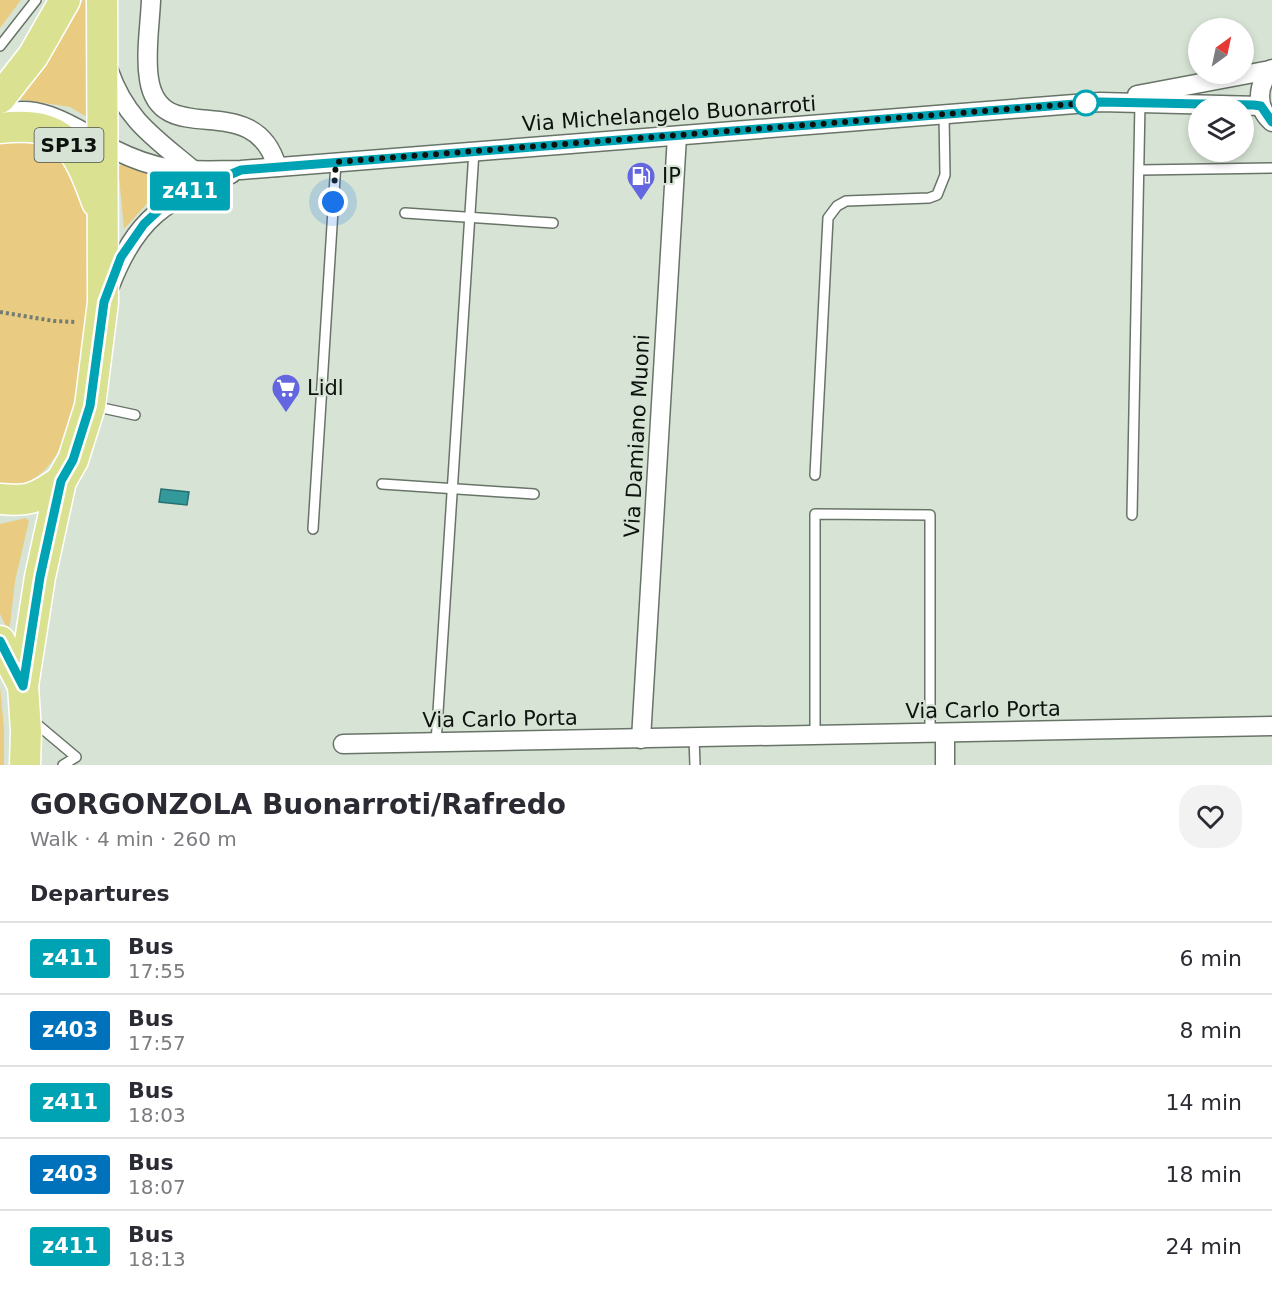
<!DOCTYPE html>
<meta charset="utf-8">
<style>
body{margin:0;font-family:"DejaVu Sans",sans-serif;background:#f2f2f3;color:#2b2b33;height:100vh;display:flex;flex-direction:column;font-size:22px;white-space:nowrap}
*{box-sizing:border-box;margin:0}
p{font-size:20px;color:#7c7c81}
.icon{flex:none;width:33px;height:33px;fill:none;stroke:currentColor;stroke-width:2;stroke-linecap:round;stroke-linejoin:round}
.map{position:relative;height:765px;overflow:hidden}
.drawer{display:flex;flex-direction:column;background:#fff;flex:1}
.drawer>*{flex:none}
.badge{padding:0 12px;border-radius:4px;font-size:21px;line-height:39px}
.needle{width:39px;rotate:33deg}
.controls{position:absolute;left:1188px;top:18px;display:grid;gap:12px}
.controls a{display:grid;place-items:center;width:66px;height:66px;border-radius:50%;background:#fff;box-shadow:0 3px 9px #0003;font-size:30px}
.you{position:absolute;width:30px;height:30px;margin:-15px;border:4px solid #fff;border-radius:50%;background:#1a73e8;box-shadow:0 0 0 9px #1a73e833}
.map>.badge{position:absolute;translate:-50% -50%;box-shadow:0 0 0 3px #fff}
h2{padding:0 30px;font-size:22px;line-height:54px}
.round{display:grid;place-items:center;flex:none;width:63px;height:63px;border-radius:24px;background:#f2f2f3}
.head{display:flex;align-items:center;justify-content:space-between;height:102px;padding:0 30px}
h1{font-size:28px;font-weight:600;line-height:45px}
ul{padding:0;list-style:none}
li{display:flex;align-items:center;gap:18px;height:72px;padding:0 30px;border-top:2px solid #e1e1e2}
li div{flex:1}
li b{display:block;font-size:22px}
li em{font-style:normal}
li .badge{min-width:66px;font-weight:700;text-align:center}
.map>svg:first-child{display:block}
.green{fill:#eacb82}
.water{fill:#33999b;stroke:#287071;stroke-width:1.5}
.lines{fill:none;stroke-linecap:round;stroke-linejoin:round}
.lane-casing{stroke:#697468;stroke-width:12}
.street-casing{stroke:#697468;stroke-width:21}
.primary-casing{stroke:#fff;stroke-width:33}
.path{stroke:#737c72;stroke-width:4;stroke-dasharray:3 3;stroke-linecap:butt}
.lane{stroke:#fff;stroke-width:9}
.street{stroke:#fff;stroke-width:18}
.primary{stroke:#dae292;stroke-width:30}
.line-casing{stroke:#fff;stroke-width:14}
.line{stroke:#00a3b4;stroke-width:9}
.walk{stroke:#0e120e;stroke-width:6;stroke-dasharray:0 10.8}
.stop-dot{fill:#fff;stroke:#00a3b4;stroke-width:3}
.labels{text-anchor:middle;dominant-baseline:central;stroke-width:4.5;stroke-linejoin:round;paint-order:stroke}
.shield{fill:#d7e4d5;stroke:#4a514a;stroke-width:1.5}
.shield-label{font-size:20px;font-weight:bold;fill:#0e120e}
.street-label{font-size:21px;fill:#0e120e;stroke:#d7e4d5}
.poi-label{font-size:21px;fill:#0e120e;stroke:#d7e4d5;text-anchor:start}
</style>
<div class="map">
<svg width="1272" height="765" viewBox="0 0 1272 765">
<rect width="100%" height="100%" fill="#d7e4d5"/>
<!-- green -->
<g class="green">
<polygon points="0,0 21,0 0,28"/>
<polygon points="83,0 89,0 92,120 70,107 18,99 50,58"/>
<path d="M14 136 62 149C70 168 85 192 88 212 91 237 94 265 93 290 92 310 87 330 84 349 77 395 67 494 0 485V140Z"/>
<polygon points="122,164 181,179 152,198 124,229 118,167"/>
<polygon points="26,518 29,521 15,581 9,633 0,614 0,524"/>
<polygon points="0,685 4,729 4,765 0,765"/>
</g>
<!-- water -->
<polygon class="water" points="161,489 189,492 187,505 159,502"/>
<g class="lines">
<!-- lane casing -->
<g class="lane-casing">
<g id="lane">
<polyline points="0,46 36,0"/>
<polyline points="1140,170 1272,168"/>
<polyline points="405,213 553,223"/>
<polyline points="93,406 135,415"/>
<polyline points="815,475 828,218 837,206 846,201 929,198 937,195 945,175 944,114"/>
<polyline points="382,484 534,494"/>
<polyline points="1132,515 1140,103"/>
<polyline points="313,529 336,162"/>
<polyline points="32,720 76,757 63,765"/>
<polyline points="815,735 815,514 930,515 930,733"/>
<polyline points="694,738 695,765"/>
<polyline points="436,743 474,151"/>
</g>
</g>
<!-- street casing -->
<g class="street-casing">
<g id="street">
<path d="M151 0C150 25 145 54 149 79 160 153 254 85 277 167"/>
<path d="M1272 69C1257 84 1255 107 1272 122"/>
<path d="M109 71C126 120 155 138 193 170"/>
<polyline points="1137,95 1270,70"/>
<path d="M0 116C38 98 83 133 115 150 131 158 150 165 167 168 191 172 217 170 241 170L1100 102 1261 106"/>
<path d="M110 286C136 218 165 200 231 174"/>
<polyline points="945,733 945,765"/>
<polyline points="641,739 677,136"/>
<polyline points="343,744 1272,726"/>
</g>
</g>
<!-- primary casing -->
<g class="primary-casing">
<g id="primary">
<polyline points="0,98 33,56 65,0"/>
<path d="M0 128C64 120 77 147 97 202"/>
<path d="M0 499C29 502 37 498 61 481"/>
<polyline points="0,641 23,686"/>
<polyline points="25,765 26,731 23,686 40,577 61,481 73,460 90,406 103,302 102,0"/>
</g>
</g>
<!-- path -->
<polyline class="path" points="0,312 54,321 76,322"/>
<!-- lane -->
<use href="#lane" class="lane"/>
<!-- street -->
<use href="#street" class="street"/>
<!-- primary -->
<use href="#primary" class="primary"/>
</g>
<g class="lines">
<!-- line casing -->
<g class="line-casing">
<polyline id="line" points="0,641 23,686 40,577 61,481 73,460 90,406 104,302 121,257 144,224 160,209 184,194 241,170 1100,102 1254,105 1261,106 1272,122"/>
</g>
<!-- line -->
<use href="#line" class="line"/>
<!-- walk -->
<polyline class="walk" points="333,202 336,162 1086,103"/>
</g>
<!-- icons -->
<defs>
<g id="fuel-pin" transform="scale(1.5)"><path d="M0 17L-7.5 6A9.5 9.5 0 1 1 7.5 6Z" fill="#6366df" stroke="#d7e4d5"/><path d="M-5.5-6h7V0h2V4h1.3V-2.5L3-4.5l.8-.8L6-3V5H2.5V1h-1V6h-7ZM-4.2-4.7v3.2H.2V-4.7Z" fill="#fff"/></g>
<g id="supermarket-pin" transform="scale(1.5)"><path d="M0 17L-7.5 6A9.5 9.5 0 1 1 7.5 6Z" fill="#6366df" stroke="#d7e4d5"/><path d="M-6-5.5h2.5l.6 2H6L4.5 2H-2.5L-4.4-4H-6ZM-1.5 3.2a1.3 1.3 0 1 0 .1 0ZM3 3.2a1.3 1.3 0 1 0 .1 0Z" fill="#fff"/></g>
</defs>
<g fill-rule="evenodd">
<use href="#fuel-pin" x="641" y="176"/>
<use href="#supermarket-pin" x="286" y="388"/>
</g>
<!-- markers -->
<circle class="stop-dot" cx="1086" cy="103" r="12"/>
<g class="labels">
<!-- shield labels -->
<rect class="shield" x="34.5" y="128" width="69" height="34" rx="4.5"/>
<g class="shield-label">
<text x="69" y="145">SP13</text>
</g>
<!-- street labels -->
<g class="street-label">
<text transform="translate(669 114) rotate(-4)">Via Michelangelo Buonarroti</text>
<text transform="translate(637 436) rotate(-87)">Via Damiano Muoni</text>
<text transform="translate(983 710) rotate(-1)">Via Carlo Porta</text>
<text transform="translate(500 719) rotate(-1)">Via Carlo Porta</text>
</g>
<!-- poi labels -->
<g class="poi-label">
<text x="662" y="176">IP</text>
<text x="307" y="388">Lidl</text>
</g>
</g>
</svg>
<div class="controls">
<a><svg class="needle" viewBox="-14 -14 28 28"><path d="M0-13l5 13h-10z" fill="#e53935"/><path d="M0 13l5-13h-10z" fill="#7c7c81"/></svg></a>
<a><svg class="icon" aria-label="layers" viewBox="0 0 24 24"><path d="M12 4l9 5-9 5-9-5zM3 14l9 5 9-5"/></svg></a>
</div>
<div class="you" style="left:333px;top:202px"></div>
<b class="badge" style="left:190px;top:191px;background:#00a3b4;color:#fff">z411</b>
</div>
<section class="drawer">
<div class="head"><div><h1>GORGONZOLA Buonarroti/Rafredo</h1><p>Walk · 4 min · 260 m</p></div><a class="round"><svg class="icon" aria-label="heart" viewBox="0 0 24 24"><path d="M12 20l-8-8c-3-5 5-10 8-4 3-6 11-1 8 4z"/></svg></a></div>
<h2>Departures</h2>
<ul>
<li><span class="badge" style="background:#00a3b4;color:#fff">z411</span><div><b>Bus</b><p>17:55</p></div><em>6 min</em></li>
<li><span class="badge" style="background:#0072bc;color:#fff">z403</span><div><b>Bus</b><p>17:57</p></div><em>8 min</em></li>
<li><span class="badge" style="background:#00a3b4;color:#fff">z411</span><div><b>Bus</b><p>18:03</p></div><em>14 min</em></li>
<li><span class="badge" style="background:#0072bc;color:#fff">z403</span><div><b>Bus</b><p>18:07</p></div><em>18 min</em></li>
<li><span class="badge" style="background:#00a3b4;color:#fff">z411</span><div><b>Bus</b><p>18:13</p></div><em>24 min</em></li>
</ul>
</section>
